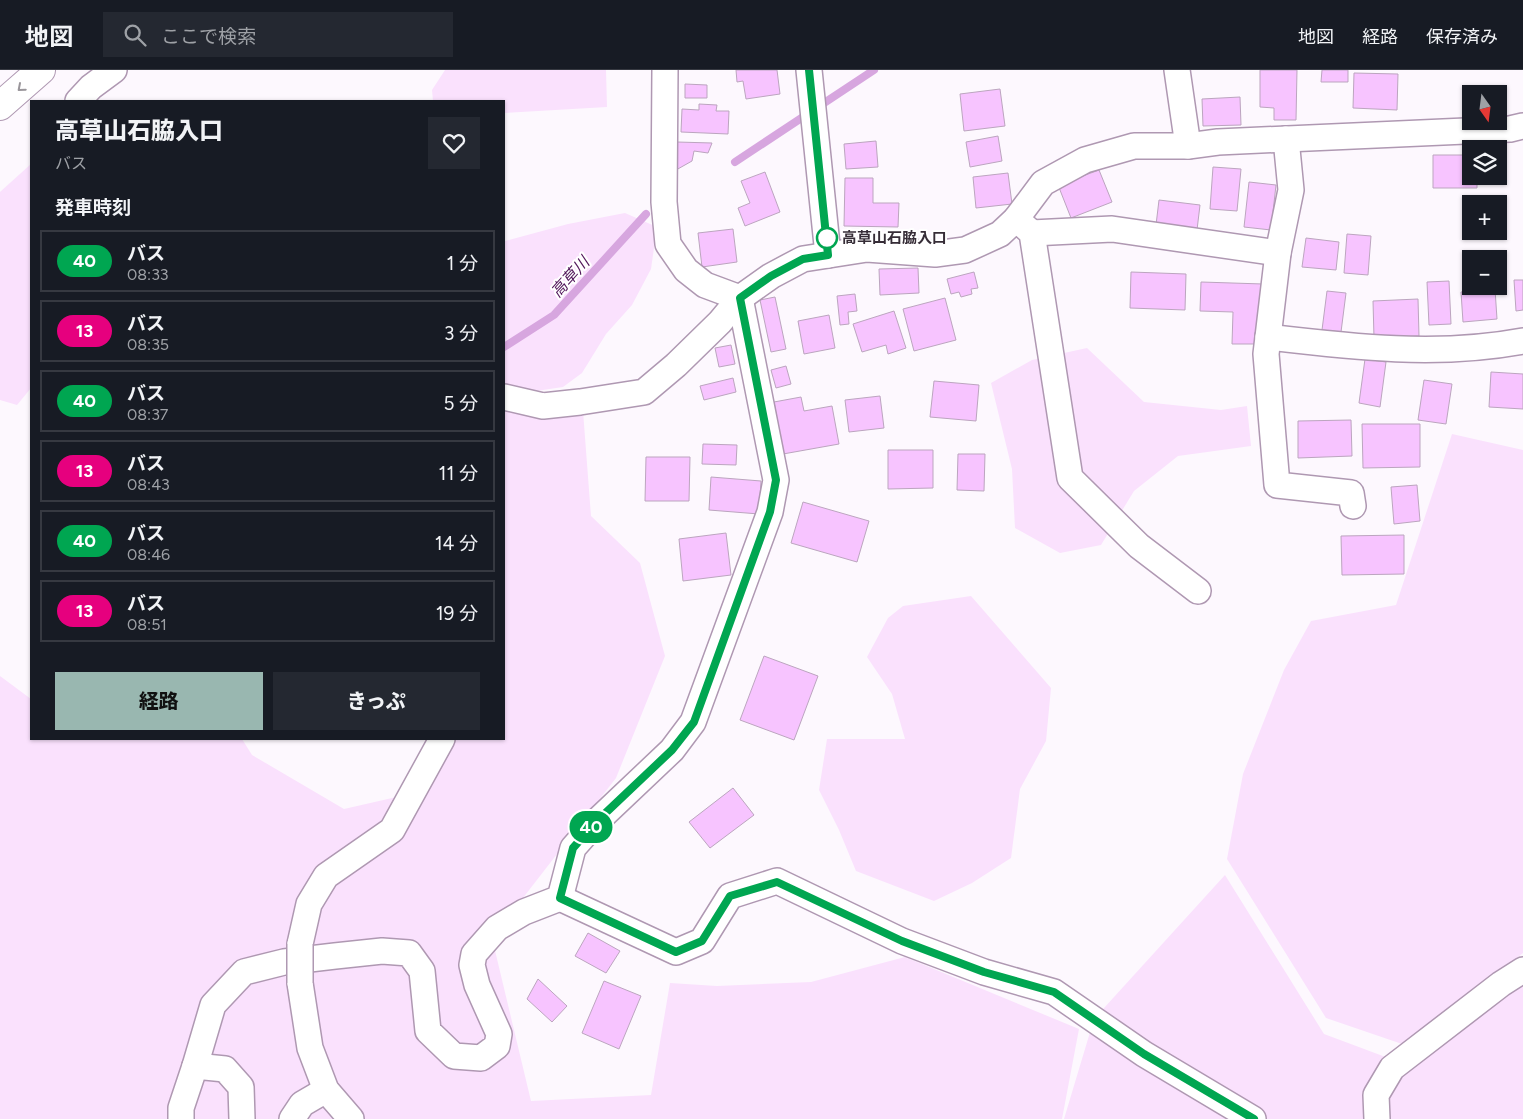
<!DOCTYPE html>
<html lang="ja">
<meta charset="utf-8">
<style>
body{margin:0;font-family:Figtree,"Noto Sans JP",sans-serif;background:#242831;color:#f1f3f6;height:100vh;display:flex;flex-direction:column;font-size:19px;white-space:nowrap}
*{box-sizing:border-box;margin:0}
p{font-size:16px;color:#9ea1a6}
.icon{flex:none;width:28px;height:28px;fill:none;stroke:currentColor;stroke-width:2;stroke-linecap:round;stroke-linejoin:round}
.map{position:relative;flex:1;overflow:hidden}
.panel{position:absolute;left:30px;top:30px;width:475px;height:640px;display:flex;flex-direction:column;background:#171b24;border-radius:0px;box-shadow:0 1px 4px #0004}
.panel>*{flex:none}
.badge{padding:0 10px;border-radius:16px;font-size:18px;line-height:32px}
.needle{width:32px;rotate:166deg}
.controls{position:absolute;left:1462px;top:15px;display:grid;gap:10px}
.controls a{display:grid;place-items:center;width:45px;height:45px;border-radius:0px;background:#171b24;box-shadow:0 1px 4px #0004;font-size:25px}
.map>.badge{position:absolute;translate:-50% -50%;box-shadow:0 0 0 2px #fff}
h2{padding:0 25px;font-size:19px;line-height:45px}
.round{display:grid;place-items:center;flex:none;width:52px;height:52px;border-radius:0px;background:#242831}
.head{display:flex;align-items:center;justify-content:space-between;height:85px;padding:0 25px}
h1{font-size:24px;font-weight:800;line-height:38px}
.action{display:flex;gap:10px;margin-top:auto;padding:10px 25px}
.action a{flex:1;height:58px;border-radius:0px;background:#99b7b0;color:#111;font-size:20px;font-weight:800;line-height:58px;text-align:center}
.action a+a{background:#242831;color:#f1f3f6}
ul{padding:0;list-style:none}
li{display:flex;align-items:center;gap:15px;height:62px;margin:0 10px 8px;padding:0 15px;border:2px solid #363941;border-radius:0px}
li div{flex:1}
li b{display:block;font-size:19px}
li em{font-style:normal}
li .badge{min-width:55px;font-weight:700;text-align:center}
header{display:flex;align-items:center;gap:30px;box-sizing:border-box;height:70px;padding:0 25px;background:#171b24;border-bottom:1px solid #363941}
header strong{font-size:24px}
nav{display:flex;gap:28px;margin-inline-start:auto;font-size:18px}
.search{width:350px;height:45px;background:#242831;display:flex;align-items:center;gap:12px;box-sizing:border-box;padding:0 18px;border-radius:0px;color:#9ea1a6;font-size:19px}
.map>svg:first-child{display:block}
.green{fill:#fae1fd}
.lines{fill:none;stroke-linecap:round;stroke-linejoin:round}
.stream{stroke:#d7a6df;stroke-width:8}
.building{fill:#f7c4ff;stroke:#bca5bf}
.minor-casing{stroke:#af98b2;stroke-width:28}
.highway-casing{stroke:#af98b2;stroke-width:30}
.minor{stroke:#fff;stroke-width:25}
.highway{stroke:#fff;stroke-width:28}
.minor-bridge-casing{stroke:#af98b2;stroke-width:28;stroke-linecap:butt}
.minor-bridge{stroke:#fff;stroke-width:25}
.oneway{stroke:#9a969b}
.line-casing{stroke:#fff;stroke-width:11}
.line{stroke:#00a651;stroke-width:8}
.stop-dot{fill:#fff;stroke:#00a651;stroke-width:2.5}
.labels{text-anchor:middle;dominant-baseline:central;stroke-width:4;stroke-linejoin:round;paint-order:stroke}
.stop-label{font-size:15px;font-weight:bold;fill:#362d37;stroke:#fff;text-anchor:start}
.water-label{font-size:16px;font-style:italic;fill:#51165a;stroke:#fff}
</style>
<header>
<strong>地図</strong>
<div class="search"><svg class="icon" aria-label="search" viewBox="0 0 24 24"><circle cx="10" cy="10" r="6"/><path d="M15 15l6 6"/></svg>ここで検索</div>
<nav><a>地図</a><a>経路</a><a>保存済み</a></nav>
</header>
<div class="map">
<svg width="1523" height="1049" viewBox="0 0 1523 1049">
<rect width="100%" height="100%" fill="#fdf8fe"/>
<!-- green -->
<g class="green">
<polygon points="445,0 606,0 607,37 504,43 504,31 433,31 432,20"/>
<polygon points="31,94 31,318 17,335 0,330 0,122"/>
<polygon points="625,143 657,157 651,199 632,235 606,264 582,303 563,317 516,324 504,313 505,171 568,154"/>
<polygon points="1087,278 1144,332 1221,340 1247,336 1251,376 1178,386 1134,421 1101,475 1060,483 1015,458 1012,399 991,313 1032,290"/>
<polygon points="504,327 583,341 591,446 640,493 665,586 616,708 492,868 531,1031 651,1025 670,913 717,916 811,912 905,887 1079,959 1062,1049 0,1049 0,606 31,629 31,669 242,669 252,685 344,739 414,723 454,669 504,669"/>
<polygon points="1452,364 1523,380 1523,883 1405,975 1326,948 1227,789 1243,704 1284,600 1311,551 1396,535"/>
<polygon points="971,526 1051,618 1046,671 1020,719 1011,788 972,813 934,831 856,801 839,760 819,720 827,669 905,669 892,624 867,587 888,548 903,536"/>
<polygon points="1225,805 1324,964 1407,995 1523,899 1523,1049 1064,1049 1094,949"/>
</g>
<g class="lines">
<!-- stream -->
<g class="stream">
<polyline points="735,92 874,0"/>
<polyline points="504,277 554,245 646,144"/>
</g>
</g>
<!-- building -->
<g class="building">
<polygon points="736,0 777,0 780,24 746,29 743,11 737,12"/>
<polygon points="1260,0 1297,0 1296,50 1274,50 1274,38 1260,37"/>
<polygon points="1322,0 1348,0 1348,12 1321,12"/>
<polygon points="1354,3 1398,4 1397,40 1353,38"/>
<polygon points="685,14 707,15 707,28 685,28"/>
<polygon points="1000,19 1005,56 964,61 960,24"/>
<polygon points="1240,27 1241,55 1203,56 1202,29"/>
<polygon points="699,34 717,35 716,41 729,41 728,64 681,62 682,39 699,40"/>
<polygon points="998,66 1002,91 970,97 966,72"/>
<polygon points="876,71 878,97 846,99 844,74"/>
<polygon points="677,72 712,73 708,83 694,81 692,91 676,100"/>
<polygon points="1433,85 1471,85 1471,106 1477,106 1477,118 1433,118"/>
<polygon points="1213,97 1241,99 1237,141 1210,139"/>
<polygon points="1099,100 1112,132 1071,148 1058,115"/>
<polygon points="765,102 780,142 745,156 738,138 750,133 741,111"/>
<polygon points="1008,103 1012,134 976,138 973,107"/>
<polygon points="845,108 873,108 873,133 899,133 898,157 844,156"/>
<polygon points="1249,112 1276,115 1271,160 1244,157"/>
<polygon points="1159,130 1200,135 1197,160 1156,155"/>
<polygon points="733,159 737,192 702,197 698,163"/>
<polygon points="1347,164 1371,166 1368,205 1344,203"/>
<polygon points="1306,168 1339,172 1336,200 1302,197"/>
<polygon points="918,198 919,223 880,225 879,199"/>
<polygon points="974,202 978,218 971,219 972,224 961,227 959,222 951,224 947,209"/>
<polygon points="1131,202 1186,204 1185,240 1130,238"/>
<polygon points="1514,210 1523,210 1523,240 1516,241"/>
<polygon points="1449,211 1451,254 1429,255 1427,212"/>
<polygon points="1201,212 1263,214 1261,274 1232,274 1233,242 1200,241"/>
<polygon points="1495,219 1497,249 1463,252 1461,222"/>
<polygon points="1327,221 1346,223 1341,262 1322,260"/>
<polygon points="855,224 857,241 848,242 849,254 840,255 837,226"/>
<polygon points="775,227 786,279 771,282 760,230"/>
<polygon points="945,228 956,270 914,281 903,239"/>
<polygon points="1418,229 1419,266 1374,268 1373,231"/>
<polygon points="894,241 906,278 888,284 886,275 862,282 853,254"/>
<polygon points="829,245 835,278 804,284 798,251"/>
<polygon points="731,275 735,294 719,297 715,278"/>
<polygon points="1365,289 1386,292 1380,337 1359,333"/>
<polygon points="786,296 791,314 776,318 771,300"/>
<polygon points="1491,302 1523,304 1523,339 1489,337"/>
<polygon points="733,308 736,322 704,330 700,316"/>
<polygon points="1424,310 1452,314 1446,354 1418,350"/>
<polygon points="934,311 979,315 976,351 930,347"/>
<polygon points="880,326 884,358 849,362 845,330"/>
<polygon points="801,327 804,341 832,336 839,374 783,384 774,332"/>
<polygon points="1351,350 1352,386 1298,388 1298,351"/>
<polygon points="1362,354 1420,354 1420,397 1363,398"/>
<polygon points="703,374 737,375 736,395 702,394"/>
<polygon points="888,380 933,380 933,418 888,419"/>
<polygon points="958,384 985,384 984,421 957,420"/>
<polygon points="646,387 690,387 689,431 645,431"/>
<polygon points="711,407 761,411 759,444 709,440"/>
<polygon points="1417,415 1420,451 1394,454 1391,417"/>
<polygon points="803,432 869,451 857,492 791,473"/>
<polygon points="726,463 731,505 683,511 679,469"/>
<polygon points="1404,465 1404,504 1342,505 1341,466"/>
<polygon points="764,586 818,606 794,670 740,650"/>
<polygon points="733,718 754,745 710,778 689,752"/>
<polygon points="588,863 620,881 606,903 575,886"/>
<polygon points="538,909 567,936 552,952 527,929"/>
<polygon points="604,911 641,926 619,979 582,963"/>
</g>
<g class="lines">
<!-- minor casing -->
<g class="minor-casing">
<g id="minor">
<polyline points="809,0 828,185"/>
<polyline points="1177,0 1188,76"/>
<polyline points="78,31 91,17 114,0"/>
<polyline points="1286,69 1291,120 1278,183 1266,284 1277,415 1351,423 1353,436"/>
<polyline points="1016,149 1032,163 1070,408 1139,476 1198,521"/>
<polyline points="1032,163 1112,159 1278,183"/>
<path d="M1268 267C1353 277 1438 287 1523 271"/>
<polyline points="504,327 543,336 580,332 644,322 676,295 720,252 740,228 771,206 803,189 867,179 935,184 965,180 1000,164 1016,149 1043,113 1085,90 1134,76 1188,76 1218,72 1510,59 1523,56"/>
<polyline points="560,828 676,882 702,871 730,826 777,811 902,871 984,902 1054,922 1144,984 1253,1049"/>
<polyline points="300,874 309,834 326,806 392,760 442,669"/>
<polyline points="300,913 310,978 326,1020 351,1049"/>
<polyline points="195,996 213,935 244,902 284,892 335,886 382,881 409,883 422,901 428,961 454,986 481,988 497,976 499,964 477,915 472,895 474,884 497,858 524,842 560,828 573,778 596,752 672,680 693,652 770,442 776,410 740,228 705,215 686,200 668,174 664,132 665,0"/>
<polyline points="181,1049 181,1038 195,996 225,999 241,1017 242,1049"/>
<polyline points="292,1049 302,1034 326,1020"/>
<polyline points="1377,1049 1376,1025 1392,998 1501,914 1523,900"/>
</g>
</g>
<!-- highway casing -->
<g class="highway-casing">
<polyline id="highway" points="0,36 41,0"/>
</g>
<!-- minor -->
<use href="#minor" class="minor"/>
<!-- highway -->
<use href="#highway" class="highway"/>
<!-- minor-bridge casing -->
<g class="minor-bridge-casing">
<polyline id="minor-bridge" points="300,913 300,874"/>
</g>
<!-- minor-bridge -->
<use href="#minor-bridge" class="minor-bridge"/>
</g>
<!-- one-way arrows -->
<defs><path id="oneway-chevron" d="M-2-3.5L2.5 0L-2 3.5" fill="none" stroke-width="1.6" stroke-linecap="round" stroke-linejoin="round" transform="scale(1.25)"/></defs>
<use class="oneway" href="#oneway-chevron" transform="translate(21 18) rotate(139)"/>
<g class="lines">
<!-- line casing -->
<g class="line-casing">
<polyline id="line" points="809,0 828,185 803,189 771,206 740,228 776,410 770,442 694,652 672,680 596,752 573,778 560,828 676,882 702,871 730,826 777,812 902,871 984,902 1054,922 1144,984 1254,1049"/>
</g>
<!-- line -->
<use href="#line" class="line"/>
</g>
<!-- markers -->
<circle class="stop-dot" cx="827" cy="168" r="10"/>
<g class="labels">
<!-- stop labels -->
<g class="stop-label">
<text x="842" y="168">高草山石脇入口</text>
</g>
<!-- water labels -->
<g class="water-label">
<text transform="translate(570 207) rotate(-48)">高草川</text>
</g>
</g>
</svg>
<div class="controls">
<a><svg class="needle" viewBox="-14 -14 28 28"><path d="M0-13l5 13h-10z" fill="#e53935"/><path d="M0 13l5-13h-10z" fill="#9ea1a6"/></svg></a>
<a><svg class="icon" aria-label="layers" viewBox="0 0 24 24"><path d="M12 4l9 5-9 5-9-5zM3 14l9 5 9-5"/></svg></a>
<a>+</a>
<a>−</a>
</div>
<b class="badge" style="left:591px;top:757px;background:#00a651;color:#fff">40</b>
<section class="panel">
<div class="head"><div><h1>高草山石脇入口</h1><p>バス</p></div><a class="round"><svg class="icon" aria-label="heart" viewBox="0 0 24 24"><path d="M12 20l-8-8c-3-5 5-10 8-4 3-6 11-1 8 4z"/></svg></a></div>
<h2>発車時刻</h2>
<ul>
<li><span class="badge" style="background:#00a651;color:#fff">40</span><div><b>バス</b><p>08:33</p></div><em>1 分</em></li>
<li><span class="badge" style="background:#e6007e;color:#fff">13</span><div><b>バス</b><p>08:35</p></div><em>3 分</em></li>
<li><span class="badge" style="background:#00a651;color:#fff">40</span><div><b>バス</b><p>08:37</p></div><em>5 分</em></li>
<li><span class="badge" style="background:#e6007e;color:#fff">13</span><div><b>バス</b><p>08:43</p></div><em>11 分</em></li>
<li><span class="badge" style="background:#00a651;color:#fff">40</span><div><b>バス</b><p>08:46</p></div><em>14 分</em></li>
<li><span class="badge" style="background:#e6007e;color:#fff">13</span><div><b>バス</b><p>08:51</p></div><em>19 分</em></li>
</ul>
<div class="action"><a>経路</a><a>きっぷ</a></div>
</section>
</div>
